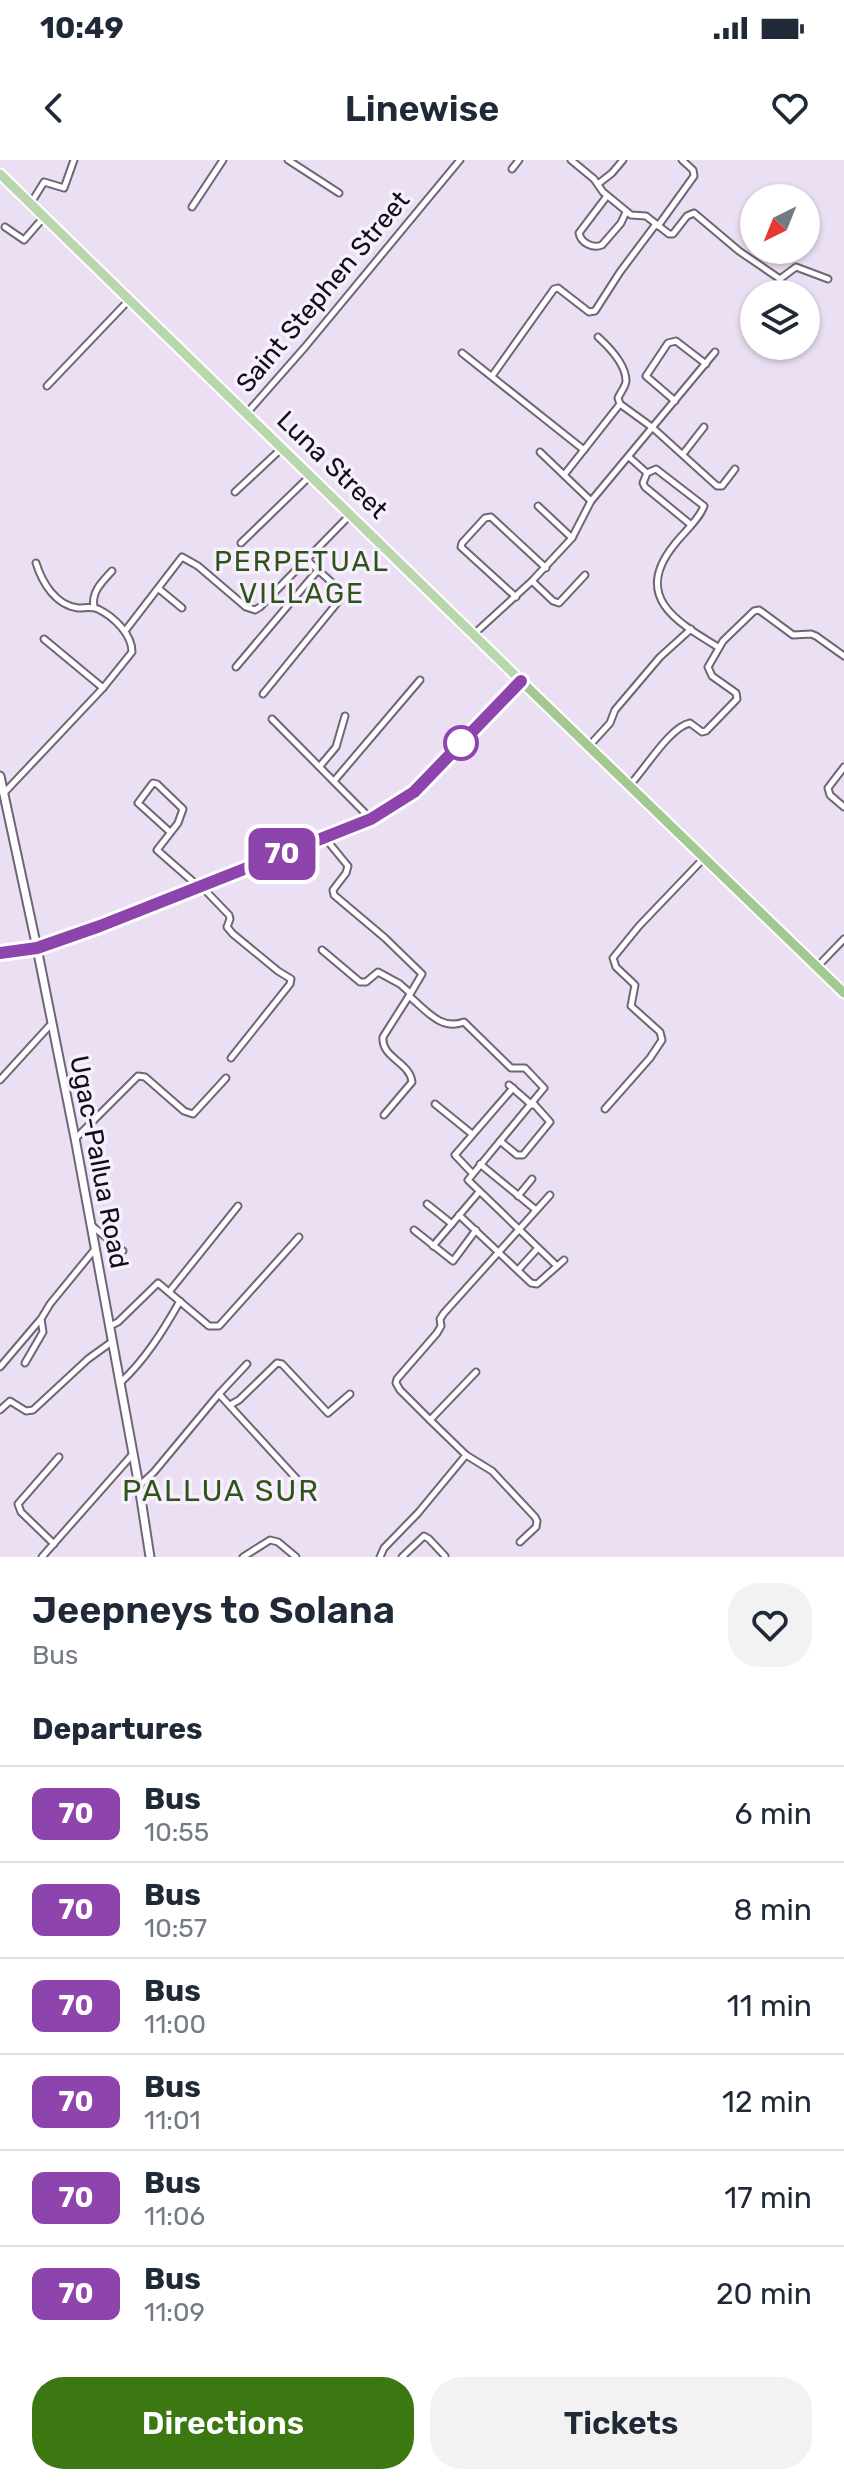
<!DOCTYPE html>
<style>
body{margin:0;font-family:Rubik,sans-serif;background:#f2f2f3;color:#1f2937;height:100vh;display:flex;flex-direction:column;font-size:30px;white-space:nowrap}
*{box-sizing:border-box;margin:0}
p{font-size:26px;color:#747a83}
.icon{flex:none;width:44px;height:44px;fill:none;stroke:currentColor;stroke-width:2;stroke-linecap:round;stroke-linejoin:round}
.map{position:relative;height:1397px;overflow:hidden}
.drawer{display:flex;flex-direction:column;background:#fff;flex:1}
.drawer>*{flex:none}
.badge{padding:0 16px;border-radius:12px;font-size:28px;line-height:52px}
.needle{width:52px;rotate:223deg}
.tools{position:absolute;left:740px;top:24px;display:grid;gap:16px}
.tools a{display:grid;place-items:center;width:80px;height:80px;border-radius:50%;background:#fff;box-shadow:0 2px 6px #0004;font-size:40px}
.map>.badge{position:absolute;translate:-50% -50%;box-shadow:0 0 0 4px #fff}
h2{padding:0 32px;font-size:30px;line-height:72px}
.round{display:grid;place-items:center;flex:none;width:84px;height:84px;border-radius:32px;background:#f2f2f3}
.head{display:flex;align-items:center;justify-content:space-between;height:136px;padding:0 32px}
h1{font-size:38px;font-weight:600;line-height:60px}
.action{display:flex;gap:16px;margin-top:auto;padding:16px 32px}
.action a{flex:1;height:92px;border-radius:32px;background:#3b7812;color:#fff;font-size:32px;font-weight:600;line-height:92px;text-align:center}
.action a+a{background:#f2f2f3;color:#1f2937}
ul{padding:0;list-style:none}
li{display:flex;align-items:center;gap:24px;height:96px;padding:0 32px;border-top:2px solid #e0e1e3}
li div{flex:1}
li b{display:block;font-size:30px}
li em{font-style:normal}
li .badge{min-width:88px;font-weight:700;text-align:center}
.status{display:flex;justify-content:space-between;align-items:center;height:56px;padding:0 40px;background:#fff;direction:ltr}
.status svg{height:22px;fill:currentColor}
header{display:flex;justify-content:space-between;align-items:center;height:104px;padding:0 32px;background:#fff;font-size:36px;font-weight:600}
.map>svg:first-child{display:block}
.lines{fill:none;stroke-linecap:round;stroke-linejoin:round}
.minor-casing{stroke:#6f6576;stroke-width:9}
.tertiary-casing{stroke:#6f6576;stroke-width:11}
.primary-casing{stroke:#fff;stroke-width:13}
.trunk-casing{stroke:#fff;stroke-width:13}
.minor{stroke:#fff;stroke-width:5}
.tertiary{stroke:#fff;stroke-width:7}
.primary{stroke:#bad6ad;stroke-width:9}
.trunk{stroke:#a3c892;stroke-width:9}
.line-casing{stroke:#fff;stroke-width:18}
.line{stroke:#8e44ad;stroke-width:12}
.stop-dot{fill:#fff;stroke:#8e44ad;stroke-width:4}
.labels{text-anchor:middle;dominant-baseline:central;stroke-width:7;stroke-linejoin:round;paint-order:stroke}
.street-label{font-size:26px;fill:#120e14;stroke:#f7eefe}
.neighbourhood-label{font-size:28px;letter-spacing:2px;fill:#2e5518;stroke:#f7eefe}
.quarter-label{font-size:30px;letter-spacing:2px;fill:#2e5518;stroke:#f7eefe}
</style>
<div class="status"><b>10:49</b><svg viewBox="0 0 49 12"><path d="M0 12V9h3v3zM5 12V6h3v6zM10 12V3h3v9zM15 12V0h3v12zM26 1h20v11H26zM47 4h2v5h-2z"/></svg></div>
<header><svg class="icon" aria-label="back" viewBox="0 0 24 24"><path d="M15 5l-7 7 7 7"/></svg>Linewise<svg class="icon" aria-label="heart" viewBox="0 0 24 24"><path d="M12 20l-8-8c-3-5 5-10 8-4 3-6 11-1 8 4z"/></svg></header>
<div class="map">
<svg width="844" height="1397" viewBox="0 0 844 1397">
<rect width="100%" height="100%" fill="#ebe0f3"/>
<g class="lines">
<!-- minor casing -->
<g class="minor-casing">
<g id="minor">
<polyline points="288,0 339,33"/>
<polyline points="571,0 594,19 603,32 631,55 646,56 669,74 673,74 687,56 694,53 739,91 780,119 796,107 828,119"/>
<polyline points="512,9 519,0"/>
<polyline points="598,24 612,13 623,0"/>
<path d="M607 36 579 73C581 83 593 89 602 85L621 63 626 52"/>
<polyline points="31,43 44,22 64,28 74,0"/>
<polyline points="192,47 223,0"/>
<polyline points="658,66 694,16 693,10 682,0"/>
<polyline points="5,67 24,80 44,57"/>
<path d="M598 177C609 187 626 204 626 221 626 226 620 233 618 238L620 244 653 268 717 326H722L735 309"/>
<polyline points="462,193 584,290"/>
<polyline points="492,216 554,129 558,128 589,152 595,151 620,112 656,64"/>
<polyline points="47,226 129,140"/>
<polyline points="675,241 646,216 668,183 676,181 706,204"/>
<polyline points="247,253 305,187 460,0"/>
<polyline points="540,292 591,341"/>
<polyline points="683,294 704,267"/>
<polyline points="629,297 647,313 643,323 645,327 690,364"/>
<path d="M647 313 656 309 704 346C699 360 683 373 674 385 633 436 675 461 718 487"/>
<polyline points="564,315 620,244"/>
<polyline points="235,332 281,289"/>
<polyline points="538,346 572,378"/>
<polyline points="241,383 309,317"/>
<polyline points="532,421 553,441 559,443 585,415"/>
<polyline points="159,429 182,448"/>
<polyline points="516,437 461,387 462,383 485,358 491,357 546,408"/>
<path d="M94 447C91 432 102 422 112 411"/>
<polyline points="125,471 182,397 198,406 246,447 255,450 260,447 350,355"/>
<polyline points="474,474 532,421 572,378 591,341 715,192"/>
<polyline points="44,479 103,528"/>
<polyline points="236,507 318,410"/>
<polyline points="263,534 342,437 339,429 306,399"/>
<polyline points="272,559 370,658"/>
<polyline points="589,586 610,563 615,550 660,497 691,469"/>
<polyline points="320,606 336,587 345,556"/>
<polyline points="844,607 828,628 830,635 844,647"/>
<polyline points="334,621 420,520"/>
<path d="M630 625C645 609 670 567 690 563L702 572 706 571 737 539 736 533 712 516 708 507 723 481 754 451 759 450 793 475 811 474 816 476 844 496"/>
<path d="M4 633 103 528 132 492C132 474 114 457 98 449 91 446 85 448 78 448 55 445 42 422 36 403"/>
<polyline points="170,672 138,643 153,623 157,624 183,649 178,663 157,690 198,726"/>
<path d="M325 678 348 706 346 713 333 730 334 735 385 778 422 814 409 836C426 850 441 871 464 862L511 908H525L544 928 468 1020 557 1106"/>
<polyline points="202,727 229,755 230,759 227,767 233,774 278,811 291,819 290,824 231,898"/>
<polyline points="322,790 360,822 366,822 378,812 400,824 410,833"/>
<polyline points="818,806 844,779"/>
<polyline points="0,920 52,863"/>
<polyline points="509,925 532,945"/>
<polyline points="435,944 472,974"/>
<polyline points="605,949 650,898 662,880 660,872 631,846 635,825 616,807 613,798 639,766 704,698"/>
<path d="M384 955 412 922C410 902 381 898 383 877L409 836"/>
<polyline points="76,978 138,916 145,917 184,951 193,954 226,918"/>
<polyline points="500,981 517,995 523,995 550,962 533,943"/>
<polyline points="480,1004 536,1050"/>
<polyline points="472,1013 455,995 513,928"/>
<polyline points="518,1036 532,1019"/>
<polyline points="427,1044 452,1064"/>
<polyline points="459,1055 531,1123 537,1124 564,1100"/>
<polyline points="91,1065 123,1091"/>
<polyline points="414,1070 453,1101 476,1070"/>
<polyline points="433,1086 479,1032"/>
<polyline points="518,1110 538,1088"/>
<polyline points="169,1132 238,1046"/>
<polyline points="110,1166 118,1162 158,1123 209,1166 219,1166 299,1077"/>
<polyline points="25,1203 43,1172 41,1159 50,1144 95,1089"/>
<polyline points="0,1207 40,1160"/>
<polyline points="476,1212 430,1260 466,1295 492,1311 535,1357 537,1361 536,1367 520,1382"/>
<path d="M120 1223C145 1200 163 1171 180 1141"/>
<polyline points="219,1234 247,1204"/>
<polyline points="230,1245 239,1240 277,1203 282,1204 328,1253 350,1234"/>
<polyline points="0,1250 10,1241 26,1251 33,1250 88,1199 113,1181"/>
<polyline points="430,1260 400,1230 396,1223 397,1219 437,1173 441,1166 440,1159 444,1153 550,1035"/>
<polyline points="139,1326 154,1312 219,1234 305,1328"/>
<polyline points="54,1384 21,1352 18,1344 59,1297"/>
<polyline points="42,1397 132,1295"/>
<polyline points="243,1397 270,1380 278,1382 296,1397"/>
<polyline points="380,1397 384,1388 418,1353 466,1295"/>
<polyline points="402,1397 424,1376 429,1379 445,1396"/>
</g>
</g>
<!-- tertiary casing -->
<g class="tertiary-casing">
<polyline id="tertiary" points="0,616 37,788 75,978 139,1326 150,1397"/>
</g>
<!-- primary casing -->
<g class="primary-casing">
<polyline id="primary" points="0,14 521,521"/>
</g>
<!-- trunk casing -->
<g class="trunk-casing">
<polyline id="trunk" points="0,793 37,788 100,766 371,659 398,644 414,632 521,521 844,833"/>
</g>
<!-- minor -->
<use href="#minor" class="minor"/>
<!-- tertiary -->
<use href="#tertiary" class="tertiary"/>
<!-- primary -->
<use href="#primary" class="primary"/>
<!-- trunk -->
<use href="#trunk" class="trunk"/>
</g>
<g class="lines">
<!-- line casing -->
<g class="line-casing">
<polyline id="line" points="0,793 37,788 100,766 371,659 414,632 521,521"/>
</g>
<!-- line -->
<use href="#line" class="line"/>
</g>
<!-- markers -->
<circle class="stop-dot" cx="461" cy="583" r="16"/>
<g class="labels">
<!-- street labels -->
<g class="street-label">
<text transform="translate(323 132) rotate(-50)">Saint Stephen Street</text>
<text transform="translate(332 305) rotate(44)">Luna Street</text>
<text transform="translate(99 1002) rotate(79)">Ugac-Pallua Road</text>
</g>
<!-- neighbourhood labels -->
<g class="neighbourhood-label">
<text x="302" y="401">PERPETUAL<tspan x="302" dy="32">VILLAGE</tspan></text>
</g>
<!-- quarter labels -->
<g class="quarter-label">
<text x="221" y="1331">PALLUA SUR</text>
</g>
</g>
</svg>
<div class="tools">
<a><svg class="needle" viewBox="-14 -14 28 28"><path d="M0-13l5 13h-10z" fill="#e53935"/><path d="M0 13l5-13h-10z" fill="#747a83"/></svg></a>
<a><svg class="icon" aria-label="layers" viewBox="0 0 24 24"><path d="M12 4l9 5-9 5-9-5zM3 14l9 5 9-5"/></svg></a>
</div>
<b class="badge" style="left:282px;top:694px;background:#8e44ad;color:#fff">70</b>
</div>
<section class="drawer">
<div class="head"><div><h1>Jeepneys to Solana</h1><p>Bus</p></div><a class="round"><svg class="icon" aria-label="heart" viewBox="0 0 24 24"><path d="M12 20l-8-8c-3-5 5-10 8-4 3-6 11-1 8 4z"/></svg></a></div>
<h2>Departures</h2>
<ul>
<li><span class="badge" style="background:#8e44ad;color:#fff">70</span><div><b>Bus</b><p>10:55</p></div><em>6 min</em></li>
<li><span class="badge" style="background:#8e44ad;color:#fff">70</span><div><b>Bus</b><p>10:57</p></div><em>8 min</em></li>
<li><span class="badge" style="background:#8e44ad;color:#fff">70</span><div><b>Bus</b><p>11:00</p></div><em>11 min</em></li>
<li><span class="badge" style="background:#8e44ad;color:#fff">70</span><div><b>Bus</b><p>11:01</p></div><em>12 min</em></li>
<li><span class="badge" style="background:#8e44ad;color:#fff">70</span><div><b>Bus</b><p>11:06</p></div><em>17 min</em></li>
<li><span class="badge" style="background:#8e44ad;color:#fff">70</span><div><b>Bus</b><p>11:09</p></div><em>20 min</em></li>
</ul>
<div class="action"><a>Directions</a><a>Tickets</a></div>
</section>
